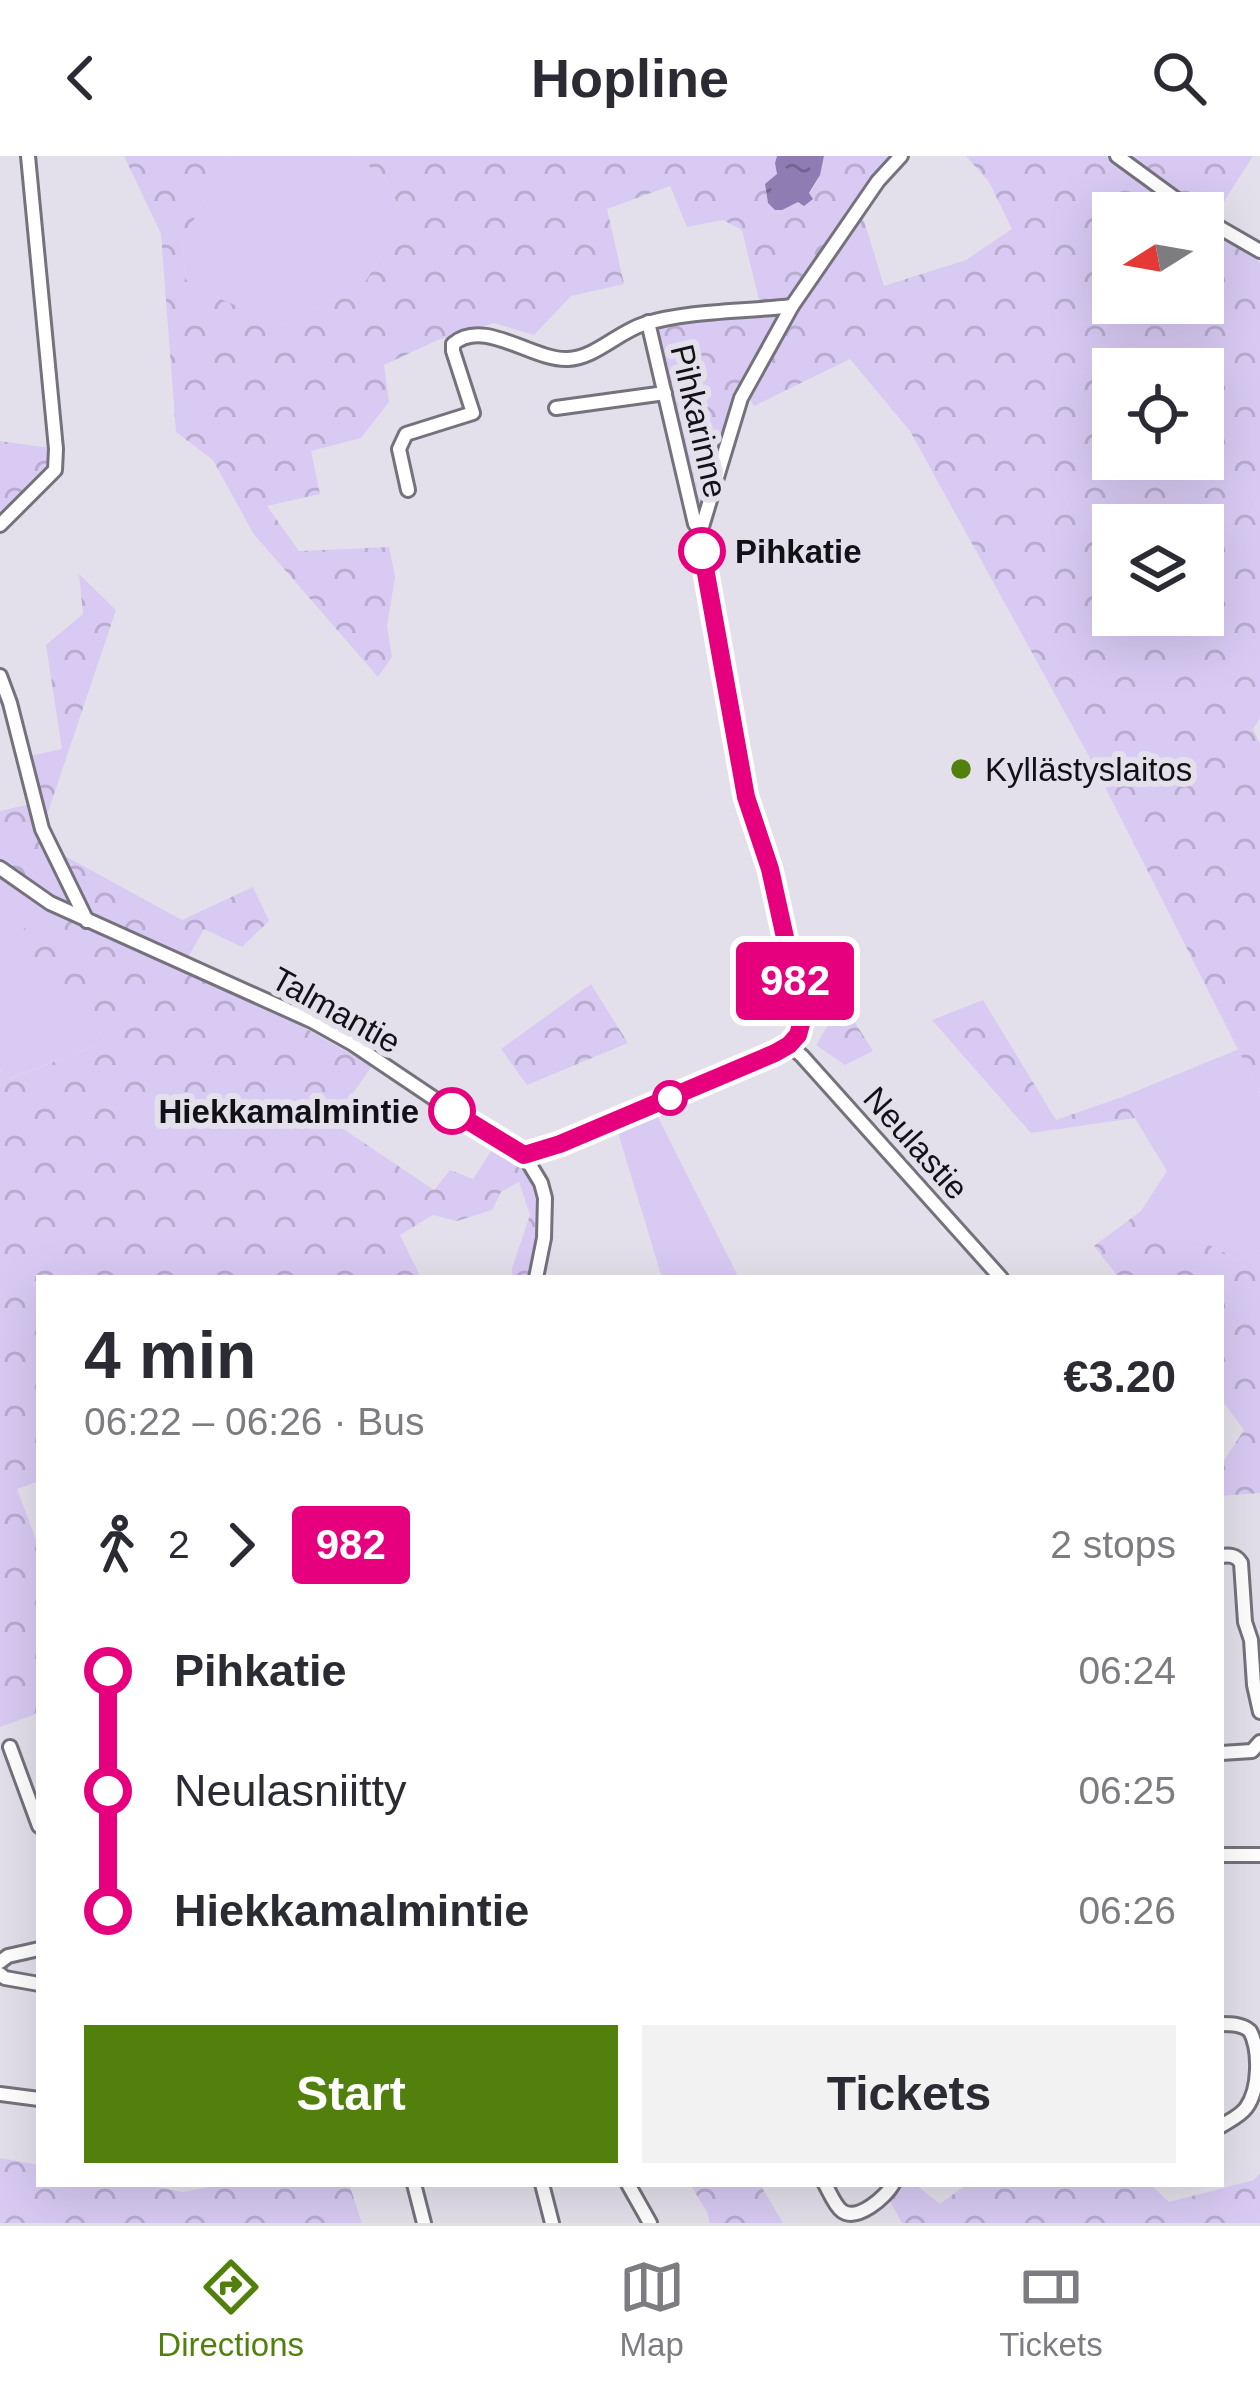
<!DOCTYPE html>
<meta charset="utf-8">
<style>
body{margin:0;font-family:Helvetica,sans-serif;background:#f2f2f3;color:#2b2b33;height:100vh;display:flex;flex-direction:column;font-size:45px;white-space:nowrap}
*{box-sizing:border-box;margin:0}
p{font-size:39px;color:#7c7c81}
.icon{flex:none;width:66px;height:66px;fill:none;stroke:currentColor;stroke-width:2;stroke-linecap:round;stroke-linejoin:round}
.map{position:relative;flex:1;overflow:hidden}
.details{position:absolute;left:36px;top:1119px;width:1188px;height:912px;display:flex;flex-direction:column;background:#fff;border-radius:0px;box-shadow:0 12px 48px #0002}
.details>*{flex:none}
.badge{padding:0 24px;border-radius:9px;font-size:42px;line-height:78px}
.needle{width:78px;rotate:259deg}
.tools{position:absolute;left:1092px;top:36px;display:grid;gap:24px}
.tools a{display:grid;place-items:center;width:132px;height:132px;border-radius:0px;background:#fff;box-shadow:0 12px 48px #0002;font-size:60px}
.map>.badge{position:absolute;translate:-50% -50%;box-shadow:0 0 0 6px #fff}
.legs{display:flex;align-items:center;gap:18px;height:132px;padding:0 48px;font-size:39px}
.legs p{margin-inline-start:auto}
.summary{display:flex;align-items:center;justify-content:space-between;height:204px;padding:0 48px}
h1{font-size:66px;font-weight:600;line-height:90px}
.button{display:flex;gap:24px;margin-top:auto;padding:24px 48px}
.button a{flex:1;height:138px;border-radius:0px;background:#52800c;color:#fff;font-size:48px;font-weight:600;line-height:138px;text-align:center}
.button a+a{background:#f2f2f3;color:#2b2b33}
ul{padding:0 48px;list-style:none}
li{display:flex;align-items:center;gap:42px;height:120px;font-size:45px}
li i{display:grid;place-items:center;width:18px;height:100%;margin:0 15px;background:currentColor}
li i::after{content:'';width:30px;height:30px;margin:-15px;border:9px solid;border-radius:50%;background:#fff}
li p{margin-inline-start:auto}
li:first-child i{background:linear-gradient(#0000 50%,currentColor 0)}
li:last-child i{background:linear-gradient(currentColor 50%,#0000 0)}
header{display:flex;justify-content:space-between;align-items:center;height:156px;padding:0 48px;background:#fff;font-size:54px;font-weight:600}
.dock{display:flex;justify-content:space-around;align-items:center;height:168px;border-top:3px solid #e1e1e2;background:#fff;font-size:33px;color:#7c7c81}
.dock a{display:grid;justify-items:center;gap:6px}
.dock .current{color:#52800c}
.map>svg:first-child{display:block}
.green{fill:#d8caf3}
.forest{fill:url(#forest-crowns);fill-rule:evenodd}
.water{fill:url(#water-ripples)}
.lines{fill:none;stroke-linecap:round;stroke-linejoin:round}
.minor-casing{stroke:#75727c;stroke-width:18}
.minor{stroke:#fff;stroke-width:12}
.line-1-casing{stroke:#fff;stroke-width:27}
.line-1{stroke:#e6007e;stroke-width:18}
.stop-1-dot{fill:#fff;stroke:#e6007e;stroke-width:6}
.poi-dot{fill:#52800c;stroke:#e4e0eb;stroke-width:4.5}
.labels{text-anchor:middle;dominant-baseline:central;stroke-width:12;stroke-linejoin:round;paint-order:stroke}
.street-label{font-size:33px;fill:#121115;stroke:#e4e0eb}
.stop-label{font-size:33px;font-weight:bold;fill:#121115;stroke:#e4e0eb;text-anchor:start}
.poi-label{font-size:33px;fill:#121115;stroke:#e4e0eb;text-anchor:start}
</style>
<header><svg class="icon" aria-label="back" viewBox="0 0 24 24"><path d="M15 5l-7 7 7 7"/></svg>Hopline<svg class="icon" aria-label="search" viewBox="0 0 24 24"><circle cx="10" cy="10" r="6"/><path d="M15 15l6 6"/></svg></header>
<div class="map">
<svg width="1260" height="2067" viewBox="0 0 1260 2067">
<defs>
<pattern id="forest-crowns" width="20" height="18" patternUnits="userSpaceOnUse" patternTransform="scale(3)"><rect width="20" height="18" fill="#d8caf3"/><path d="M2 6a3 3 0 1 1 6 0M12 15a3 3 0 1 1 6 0" fill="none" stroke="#b8accf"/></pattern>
<pattern id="water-ripples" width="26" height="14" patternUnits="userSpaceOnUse" patternTransform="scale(3)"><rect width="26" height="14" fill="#8f7cb2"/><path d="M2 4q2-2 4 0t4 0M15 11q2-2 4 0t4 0" fill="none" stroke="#736490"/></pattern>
</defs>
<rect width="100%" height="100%" fill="#e4e0eb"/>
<!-- green -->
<g class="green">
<polygon points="231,0 356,0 387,24 403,61 366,125 285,168 225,145 186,124 182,84"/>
<polygon points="0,723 43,751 12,788 107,885 9,923 0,913"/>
<polygon points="1239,893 1260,938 1260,1093 1241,1105 1141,1055 1167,1015 1122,941"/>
<polygon points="657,959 739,1122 662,1122 617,973"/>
</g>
<!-- forest -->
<g class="forest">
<path d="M124 0H231L182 84 186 124 225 145 285 168 366 125 403 61 387 24 356 0H777L775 7 777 18 765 29 768 47C807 51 816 37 824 0H894L871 24 790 143 760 148 742 74 723 64 687 71 670 30 607 53 624 128 571 140 534 179 494 167 438 184 384 209 389 246 361 282 311 295 320 338 267 350 299 395 389 391 395 421 387 470 392 501 378 521 253 377 213 304 176 276 161 78Z"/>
<path d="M966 0H1106L1182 57H1113V147H1203V70L1260 106V562L1253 573 1260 588V937L1096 613 910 275 850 203 754 250 747 239 799 153 862 58 884 130 966 104 1012 73 989 26ZM1113 213H1203V303H1113ZM1113 369H1203V459H1113Z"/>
<polygon points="1126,0 1253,0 1213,63"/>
<polygon points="784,155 736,237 699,360 652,168"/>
<polygon points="0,234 0,285 51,292 50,314 0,366"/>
<polygon points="79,418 116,454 46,662 65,700 182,764 253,731 269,765 242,791 204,773 187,803 52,743 0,705 0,655 39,646 29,600 62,593 46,489 83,458"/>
<path d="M43 751 287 862 372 910 333 966 434 1034 450 1014 473 1023 495 989C502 993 514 997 520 1003 553 1036 539 1083 530 1122H512V1112L530 1059 519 1026 501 1036 492 1054 457 1065 433 1059 400 1079 421 1122H39V1325L17 1333 39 1392V1557L0 1571V914L10 923 107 885 11 788Z"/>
<polygon points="591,828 628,887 527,929 501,893"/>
<polygon points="983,844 1056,964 1122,941 1135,962 1031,977 932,864"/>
<polygon points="842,846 873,895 845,909 816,889"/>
<polygon points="1141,1055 1241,1105 1260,1093 1260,1337 1221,1340 1221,1309 1244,1274 1221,1243 1221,1122 1119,1122 1094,1090"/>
<polygon points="0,2002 39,2009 39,2028 140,2028 183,2036 225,2028 349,2028 362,2067 0,2067"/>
<polygon points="1260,2017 1260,2067 902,2067 887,2040 894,2028 915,2028 940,2048 967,2028 1150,2028 1169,2046 1254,2024"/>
<polygon points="690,2028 760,2028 783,2067 710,2067 707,2056"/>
</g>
<!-- water -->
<polygon class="water" points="777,0 824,0 820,19 809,37 813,43 804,50 798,46 782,54 775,54 768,47 765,28 777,18 775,7"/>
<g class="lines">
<!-- minor casing -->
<g class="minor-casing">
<g id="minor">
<polyline points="1117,0 1195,57"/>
<polyline points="1203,62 1260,95"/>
<polyline points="648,166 695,368 701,374"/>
<polyline points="556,252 665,237"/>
<path d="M408 334 399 293 406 278 473 257 453 195V188C484 161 533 205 568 203 595 202 618 176 644 168 690 154 744 156 792 150"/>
<polyline points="0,369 55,314 56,293 28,0"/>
<polyline points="0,520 10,547 42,673 87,765"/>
<polyline points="0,712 50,747 312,865 353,888 472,968 524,999 541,1027 545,1042 544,1082 536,1122"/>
<polyline points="789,889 802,900 1001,1122"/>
<polyline points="524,999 560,988 775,897 789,889 798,879 801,868 800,850 770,713 746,641 702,395 701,374 741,242 792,150 878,25 901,0"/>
<path d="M1221 1400C1230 1399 1236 1399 1241 1407L1245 1466 1251 1484 1254 1529 1260 1556"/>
<polyline points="10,1591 39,1670"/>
<polyline points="1221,1597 1252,1595 1260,1586"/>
<polyline points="1221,1699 1260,1699"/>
<polyline points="0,1806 8,1800 39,1793"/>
<polyline points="0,1818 5,1822 39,1828"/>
<path d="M1221 1868C1231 1868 1242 1868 1250 1875 1260 1894 1260 1933 1246 1952 1240 1960 1229 1965 1221 1970"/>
<polyline points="0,1938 39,1943"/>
<polyline points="414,2028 424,2067"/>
<polyline points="542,2028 552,2067"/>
<polyline points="628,2028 650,2067"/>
<path d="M825 2028C829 2035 835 2050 842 2055 857 2066 886 2041 893 2028"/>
</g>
</g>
<!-- minor -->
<use href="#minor" class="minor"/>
</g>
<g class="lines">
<!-- line-1 casing -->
<g class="line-1-casing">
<polyline id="line-1" points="452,955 524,999 560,988 775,897 789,889 798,879 801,868 800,850 770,713 746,641 702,395"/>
</g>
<!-- line-1 -->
<use href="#line-1" class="line-1"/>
</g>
<!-- markers -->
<g class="stop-1-dot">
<circle cx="702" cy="395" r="21"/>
<circle cx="670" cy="942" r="15"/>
<circle cx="452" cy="955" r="21"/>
</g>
<circle class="poi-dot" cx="961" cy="613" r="12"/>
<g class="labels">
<!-- street labels -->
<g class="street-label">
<text transform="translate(699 265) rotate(77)">Pihkarinne</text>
<text transform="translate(336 854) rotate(29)">Talmantie</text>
<text transform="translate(916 987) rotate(48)">Neulastie</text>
</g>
<!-- stop labels -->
<g class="stop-label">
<text x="735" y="395">Pihkatie</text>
<text x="419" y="955" text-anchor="end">Hiekkamalmintie</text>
</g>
<!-- poi labels -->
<g class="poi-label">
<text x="985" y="613">Kyllästyslaitos</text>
</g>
</g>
</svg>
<div class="tools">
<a><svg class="needle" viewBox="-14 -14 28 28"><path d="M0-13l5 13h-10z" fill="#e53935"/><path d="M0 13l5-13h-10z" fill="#7c7c81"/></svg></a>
<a><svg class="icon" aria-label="locate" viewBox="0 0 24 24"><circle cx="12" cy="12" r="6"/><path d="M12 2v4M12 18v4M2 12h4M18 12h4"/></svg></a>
<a><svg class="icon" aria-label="layers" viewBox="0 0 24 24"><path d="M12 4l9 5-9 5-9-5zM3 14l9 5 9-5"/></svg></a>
</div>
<b class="badge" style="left:795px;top:825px;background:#e6007e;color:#fff">982</b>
<section class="details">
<div class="summary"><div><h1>4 min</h1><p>06:22 – 06:26 · Bus</p></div><b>€3.20</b></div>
<div class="legs"><svg class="icon" aria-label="walk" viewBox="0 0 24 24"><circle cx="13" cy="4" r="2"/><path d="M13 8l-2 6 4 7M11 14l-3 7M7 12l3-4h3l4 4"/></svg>2<svg class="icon" aria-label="forward" viewBox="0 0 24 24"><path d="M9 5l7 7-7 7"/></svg><b class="badge" style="background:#e6007e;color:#fff">982</b><p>2 stops</p></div>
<ul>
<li><i style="color:#e6007e"></i><b>Pihkatie</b><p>06:24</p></li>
<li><i style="color:#e6007e"></i><span>Neulasniitty</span><p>06:25</p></li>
<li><i style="color:#e6007e"></i><b>Hiekkamalmintie</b><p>06:26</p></li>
</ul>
<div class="button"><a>Start</a><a>Tickets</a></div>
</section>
</div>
<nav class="dock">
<a class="current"><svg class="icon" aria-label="directions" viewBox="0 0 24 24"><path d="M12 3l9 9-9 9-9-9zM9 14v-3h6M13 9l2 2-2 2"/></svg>Directions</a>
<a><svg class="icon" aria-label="map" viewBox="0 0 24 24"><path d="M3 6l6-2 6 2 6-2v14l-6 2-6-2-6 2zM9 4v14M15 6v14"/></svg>Map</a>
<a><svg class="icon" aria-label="tickets" viewBox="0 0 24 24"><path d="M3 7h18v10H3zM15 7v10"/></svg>Tickets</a>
</nav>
